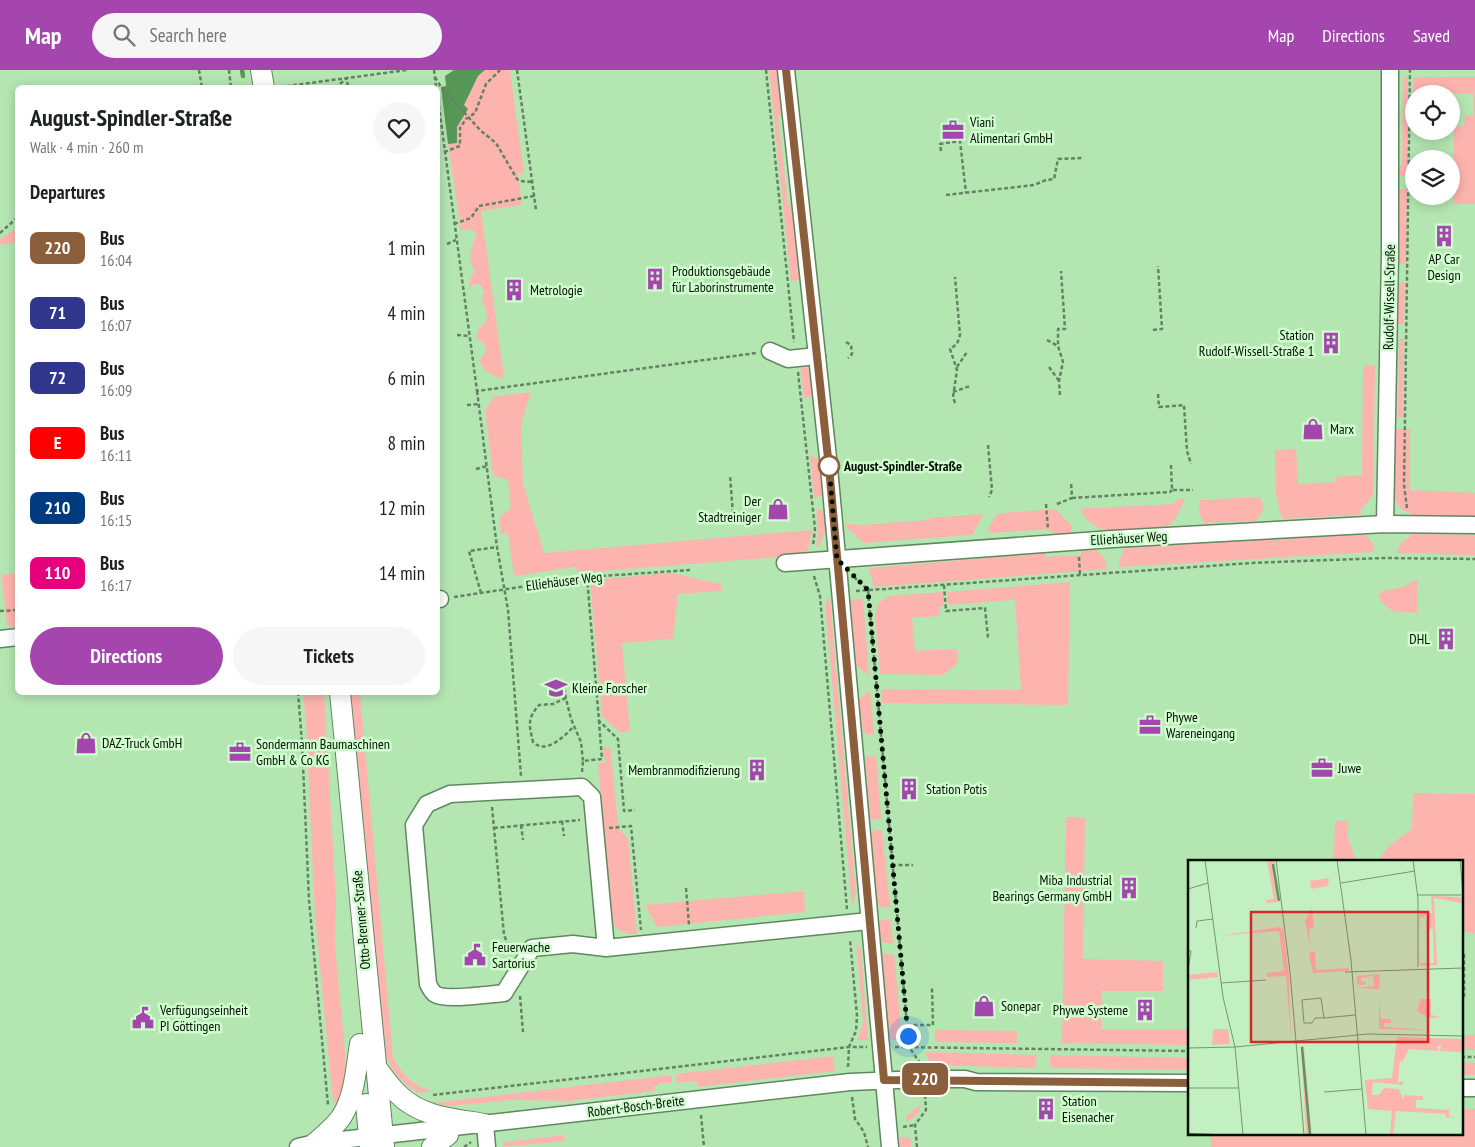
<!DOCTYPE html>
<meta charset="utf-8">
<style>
body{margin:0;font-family:"PT Sans Narrow",sans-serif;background:#f6f6f6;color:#202124;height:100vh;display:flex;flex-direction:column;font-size:19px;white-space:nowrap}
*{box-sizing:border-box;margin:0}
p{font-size:16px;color:#757577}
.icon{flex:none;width:28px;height:28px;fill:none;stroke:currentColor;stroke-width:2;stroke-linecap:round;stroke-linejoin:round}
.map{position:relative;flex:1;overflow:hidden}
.details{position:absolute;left:15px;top:15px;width:425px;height:610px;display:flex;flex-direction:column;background:#fff;border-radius:8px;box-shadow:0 2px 12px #0003}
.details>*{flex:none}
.badge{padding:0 10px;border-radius:8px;font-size:18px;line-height:32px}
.buttons{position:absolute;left:1405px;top:15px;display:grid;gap:10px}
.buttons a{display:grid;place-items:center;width:55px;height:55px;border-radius:50%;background:#fff;box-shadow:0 2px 12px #0003;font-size:25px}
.you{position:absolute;width:25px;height:25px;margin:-12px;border:4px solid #fff;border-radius:50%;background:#1a73e8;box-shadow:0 0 0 8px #1a73e833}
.map>.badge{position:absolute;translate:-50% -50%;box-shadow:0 0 0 2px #fff}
h2{padding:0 15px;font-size:19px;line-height:45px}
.round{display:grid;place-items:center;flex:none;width:52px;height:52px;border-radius:26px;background:#f6f6f6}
.head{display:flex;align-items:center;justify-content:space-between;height:85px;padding:0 15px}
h1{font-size:24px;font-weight:700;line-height:38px}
.cta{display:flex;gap:10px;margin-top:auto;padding:10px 15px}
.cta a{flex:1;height:58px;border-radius:30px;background:#a446ae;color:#fff;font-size:20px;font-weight:700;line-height:58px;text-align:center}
.cta a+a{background:#f6f6f6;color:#202124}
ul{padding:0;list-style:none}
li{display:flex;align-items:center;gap:15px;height:65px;padding:0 15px}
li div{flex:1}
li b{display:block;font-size:19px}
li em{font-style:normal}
li .badge{min-width:55px;font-weight:700;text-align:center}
header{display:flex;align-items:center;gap:30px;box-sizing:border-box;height:70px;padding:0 25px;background:#a446ae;color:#fff}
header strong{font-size:24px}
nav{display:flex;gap:28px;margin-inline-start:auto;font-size:18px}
.search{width:350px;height:45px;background:#f6f6f6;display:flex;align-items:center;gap:12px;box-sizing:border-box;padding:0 18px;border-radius:28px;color:#757577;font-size:19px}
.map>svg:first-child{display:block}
.built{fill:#b4e6b2;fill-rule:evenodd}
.green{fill:#feb4ae}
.water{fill:#589857}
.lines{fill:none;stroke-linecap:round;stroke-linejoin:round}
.stream{stroke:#589857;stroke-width:4.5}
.minor-casing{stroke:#5f885e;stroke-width:19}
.major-casing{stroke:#5f885e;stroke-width:22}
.path{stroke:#648264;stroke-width:2.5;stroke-dasharray:4 2.5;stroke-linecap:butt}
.minor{stroke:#fff;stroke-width:16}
.major{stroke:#fff;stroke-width:20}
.line-casing{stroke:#fff;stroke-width:11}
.line{stroke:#8b5e3c;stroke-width:8}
.walk{stroke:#021003;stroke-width:5;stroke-dasharray:0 9}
.stop-dot{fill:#fff;stroke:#8b5e3c;stroke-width:2.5}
.labels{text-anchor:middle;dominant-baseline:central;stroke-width:5;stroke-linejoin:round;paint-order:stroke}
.poi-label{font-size:14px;fill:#021003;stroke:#d0fdce;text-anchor:start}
.street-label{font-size:14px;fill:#021003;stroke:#d0fdce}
.stop-label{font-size:14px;font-weight:bold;fill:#021003;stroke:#d0fdce;text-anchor:start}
.inset-river{fill:none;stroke:#589857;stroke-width:2.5}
.inset-road{fill:none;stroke:#769675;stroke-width:1}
.view{fill:#d62828;fill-opacity:0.15;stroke:#d62828;stroke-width:2.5}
.inset-edge{fill:none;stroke:#021003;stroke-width:2.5}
</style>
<header>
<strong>Map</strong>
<div class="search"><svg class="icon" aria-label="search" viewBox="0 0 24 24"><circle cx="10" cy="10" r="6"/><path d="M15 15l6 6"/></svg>Search here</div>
<nav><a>Map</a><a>Directions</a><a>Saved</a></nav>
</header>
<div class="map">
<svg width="1475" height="1077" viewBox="0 0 1475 1077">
<rect width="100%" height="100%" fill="#c3f0c1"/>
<!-- built -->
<path class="built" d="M0 0H1475V1077H0ZM18 18H438V622H18ZM1414 24H1451V61H1414ZM1414 89H1451V126H1414ZM1189 791H1461V1063H1189Z"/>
<!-- green -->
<g class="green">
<path d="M485 0H510L524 103 518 104 522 135 481 141 504 308C492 307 483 301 479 290 486 285 487 280 484 273L477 270C475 259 481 257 487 250L486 240 482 231 484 220 479 214 473 215 469 219 470 209 475 201C466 187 472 177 477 163L470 159 461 161 448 74 457 73V57L466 43 464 35 478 6Z"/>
<polygon points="769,0 779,0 784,45 778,45 788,135 794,135 802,210 791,211"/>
<polygon points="1403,7 1408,7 1407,106 1396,106 1396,96 1402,96"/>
<polygon points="1413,7 1475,7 1475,134 1453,134 1454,57 1464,56 1465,46 1473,45 1473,23 1414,24 1414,44 1412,44"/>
<polygon points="1396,119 1407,119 1406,194 1395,194"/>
<polygon points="15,160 17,160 17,172 0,175 0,169"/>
<polygon points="1405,212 1404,254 1394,254 1398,214"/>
<polygon points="1404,268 1403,348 1398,347 1399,270"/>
<polygon points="1363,295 1375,295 1373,425 1360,441 1361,444 1356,445 1282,449 1276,426 1275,380 1296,379 1298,414 1335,412 1335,407 1362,405"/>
<polygon points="800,296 811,300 813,327 804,327"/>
<polygon points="531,322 521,353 523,414 544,483 812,460 807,485 588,502 588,501 577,502 576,497 514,506 508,463 501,464 499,447 511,438 508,410 493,405 485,340 494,327"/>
<polygon points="1397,359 1410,359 1410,420 1475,423 1475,448 1415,446 1401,439 1393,427 1392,361"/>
<polygon points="810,386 820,389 824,425 814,428"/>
<path d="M1259 427C1267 436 1262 442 1256 451L1204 453C1200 447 1197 437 1200 430Z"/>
<polygon points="1179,429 1185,429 1177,446 1169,456 1104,461 1087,450 1080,439 1173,434"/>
<path d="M816 439 825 441C826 456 827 467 816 478L818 460Z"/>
<polygon points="1055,439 1072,456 1070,464 1053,465 1052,459 990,463 988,459 996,445 1003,443"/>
<polygon points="984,444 972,465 864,473 845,456 845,454 864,455 929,450 930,448"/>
<polygon points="1345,464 1365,464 1373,474 1374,482 1118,497 1123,480 1130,476"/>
<path d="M1413 464 1475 465V485L1397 483C1398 474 1406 469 1413 464Z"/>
<path d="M1091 479C1102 483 1106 488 1107 499L874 517 869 498 1045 483V487L1081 485V480Z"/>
<polygon points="17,503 17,557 10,557 7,554 1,505"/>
<polygon points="671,503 721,514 721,521 678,524 673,569 622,573 630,661 620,663 602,646 590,510"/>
<path d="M1418 509 1417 543C1396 542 1391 545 1378 526L1382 521 1403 517Z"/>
<polygon points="1070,512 1068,635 882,633 881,619 1021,620 1015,530 948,535 947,522"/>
<polygon points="943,522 944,536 939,536 940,546 912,548 915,581 957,579 958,593 943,605 880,604 875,545 879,532 890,526"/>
<polygon points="827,529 830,529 856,824 852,836 825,531"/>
<polygon points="850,529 863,529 869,605 856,596"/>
<polygon points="870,620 874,664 868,665 863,662 859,629"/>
<polygon points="303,623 324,623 336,829 335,876 345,982 345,1009 338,1033 333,1031 315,846 306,653"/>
<path d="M349 623H360L393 987C401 1003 416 1020 436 1021L417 1023C403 1013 391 1002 386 985Z"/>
<path d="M610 677 619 760 628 768 637 864C626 864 617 862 612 851L598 693 605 692 603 678Z"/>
<polygon points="876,686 881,749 875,750 870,747 865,687"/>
<path d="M1413 723 1475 724V864L1461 861V791H1379C1385 776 1400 768 1412 759Z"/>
<polygon points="1066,747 1085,748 1083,889 1163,891 1163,921 1102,921 1101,959 1189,960 1189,975 1062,973"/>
<polygon points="1335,751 1348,751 1347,764 1356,791 1334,791"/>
<polygon points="874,760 882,760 890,837 883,838 877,834 871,764"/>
<polygon points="804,821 805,842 657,857 645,835"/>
<polygon points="891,849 893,874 881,872 879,850"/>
<polygon points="856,871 861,880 868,970 857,970 862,958 863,950"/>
<polygon points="882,883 894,885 901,958 898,970 892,970 889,964"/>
<polygon points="935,960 1017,961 1017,973 935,972"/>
<rect x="1461" y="965" width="14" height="15"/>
<polygon points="926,983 926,982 1037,985 1036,996 1033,998 930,995"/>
<polygon points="1050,985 1189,988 1189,1000 1053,998 1050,995"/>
<polygon points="833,986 835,1001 697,1017 696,1011 677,1013 676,1004"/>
<polygon points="1461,992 1475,993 1475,1005 1461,1005"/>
<polygon points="672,1005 672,1013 657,1013 657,1016 654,1016 655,1021 569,1031 516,1030 449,1036 432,1033"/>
<path d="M921 1034C919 1045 914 1048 905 1052L907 1045Z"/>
<polygon points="1461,1039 1475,1039 1475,1077 1211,1077 1212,1063 1461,1063"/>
<polygon points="564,1065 565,1071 503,1077 504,1072"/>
<polygon points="910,1067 911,1077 900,1077 900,1068"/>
</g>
<!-- water -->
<polygon class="water" points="454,0 485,0 478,6 464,35 468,39 457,57 457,73 448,74 441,17 446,16 445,6"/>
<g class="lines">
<!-- stream -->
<polyline class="stream" points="242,0 243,6"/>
<!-- minor casing -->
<g class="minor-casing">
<g id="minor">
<polyline points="786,0 829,397 890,1077"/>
<polyline points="770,281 788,289 817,286"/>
<polyline points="1385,454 1390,184 1390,0"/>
<polyline points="785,493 1112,469 1385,454 1475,455"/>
<polyline points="438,529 440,529"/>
<polyline points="0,569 18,567"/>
<path d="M606 878 592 727 582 717 450 724 427 734 414 755 428 914C430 918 432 922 435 924 445 931 491 924 504 923L532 878 573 874 606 878 869 851"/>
<polyline points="1461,1018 1475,1018"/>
<polyline points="485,1054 487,1077"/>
<polyline points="298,1077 315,1073 850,1012 922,1009 965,1009 976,1012 1189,1013"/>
</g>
</g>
<!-- major casing -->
<g class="major-casing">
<g id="major">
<polyline points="261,0 264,18"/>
<polyline points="340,622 384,1077"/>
<path d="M376 997C383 1006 389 1016 398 1024 420 1047 455 1049 485 1054"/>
<polyline points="366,1034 370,1077"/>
<path d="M315 1073C324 1065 336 1056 342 1046 355 1025 356 998 360 974"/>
<polyline points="432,1077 448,1065"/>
</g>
</g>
<!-- path -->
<g class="path">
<polyline points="199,0 202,18"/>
<polyline points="229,0 231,18"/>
<polyline points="434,0 436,18"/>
<polyline points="517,0 536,140"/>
<polyline points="766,0 794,272"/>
<polyline points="435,7 441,17 481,61 496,73 517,109 520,111 532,112"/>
<polyline points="280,17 407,0"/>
<polyline points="335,18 347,8 348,18"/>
<polyline points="438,29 477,321 756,283"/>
<polyline points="941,81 940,74 960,71 966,123"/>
<polyline points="444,82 460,76 460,58 466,49 475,43 486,14 500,0"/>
<polyline points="946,125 1034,115 1046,110 1054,109 1058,89 1084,88"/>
<polyline points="454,154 471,148 479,136 534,126"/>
<polyline points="0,163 18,147"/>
<polyline points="447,174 456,170"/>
<polyline points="1153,260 1162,259 1158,196"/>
<polyline points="457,265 469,266"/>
<polyline points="1047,270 1058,276"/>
<polyline points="846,272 851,275 852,284 848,288"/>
<polyline points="957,297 967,282"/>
<polyline points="1049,297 1059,311"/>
<polyline points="798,302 815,459 813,476"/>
<polyline points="477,321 497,477 508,540 521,706"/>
<polyline points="953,322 970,316"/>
<polyline points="1158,324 1159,337 1184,335 1187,381 1191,394"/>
<polyline points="1060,325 1059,311 1063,292 1058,276 1058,259 1065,259 1061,201"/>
<polyline points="955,333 953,327 957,300 950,279 957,274 960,265 955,207"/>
<polyline points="467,335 479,334"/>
<polyline points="988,375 992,420 989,427"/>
<polyline points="1171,395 1172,420 1193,420"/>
<polyline points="476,399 487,396"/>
<polyline points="1072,428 1170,422 1172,420"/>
<polyline points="1046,434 1048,460"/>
<polyline points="1057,434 1072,428 1071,412"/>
<polyline points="1407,438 1404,415 1410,0"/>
<polyline points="728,445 733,445 730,405"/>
<polyline points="1079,487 1080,506"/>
<polyline points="814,506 820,526 847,839"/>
<polyline points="587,507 599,651 618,669 624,741 635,740"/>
<polyline points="854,507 868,520 909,977 920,993"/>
<polyline points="944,515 946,541 985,538 988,568"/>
<polyline points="856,521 1251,493 1383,488 1475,489"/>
<polyline points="481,523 469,481 497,477"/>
<polyline points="454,527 587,507 690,500"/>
<polyline points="0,541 18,540"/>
<polyline points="562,612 571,649 581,672 583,691"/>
<polyline points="298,622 302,673 309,830 328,1035"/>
<path d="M566 628 553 634 539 635C527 649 529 655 533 672 546 685 565 666 574 656"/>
<polyline points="582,702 583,691 602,689 599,652"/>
<polyline points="492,737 504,865 511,882"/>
<polyline points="562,751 564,766"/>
<polyline points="521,755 523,770"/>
<polyline points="494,758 580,750"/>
<polyline points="609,758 631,756 641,860"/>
<polyline points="892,795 913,795"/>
<polyline points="686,818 689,855"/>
<polyline points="520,926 523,962"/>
<polyline points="1464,927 1464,883"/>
<polyline points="907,955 933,955 932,917"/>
<polyline points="895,977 1189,981"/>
<polyline points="1461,987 1475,987"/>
<polyline points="848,997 849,977 856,961 857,946 850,869"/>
<polyline points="433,1025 849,977 867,977"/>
<polyline points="852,1027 855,1049 864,1062 868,1077"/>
<polyline points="701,1045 704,1077"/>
<polyline points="903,1057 915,1055"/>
<polyline points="464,1077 471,1072"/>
<polyline points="917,1077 915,1055 926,1040 925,1025"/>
</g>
<!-- minor -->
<use href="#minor" class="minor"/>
<!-- major -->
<use href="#major" class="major"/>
</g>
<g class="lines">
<!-- line casing -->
<g class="line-casing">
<polyline id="line" points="786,0 829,397 884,1010 1189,1013"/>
</g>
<!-- line -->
<use href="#line" class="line"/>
<!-- walk -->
<polyline class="walk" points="829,396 837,489 868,520 908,966"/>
</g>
<!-- icons -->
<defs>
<g id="office-bare" transform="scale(1.725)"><path d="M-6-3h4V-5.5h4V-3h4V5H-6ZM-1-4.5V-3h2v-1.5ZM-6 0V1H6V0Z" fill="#a446ae" stroke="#d0fdce" stroke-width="2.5" paint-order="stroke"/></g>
<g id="building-bare" transform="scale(1.725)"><path d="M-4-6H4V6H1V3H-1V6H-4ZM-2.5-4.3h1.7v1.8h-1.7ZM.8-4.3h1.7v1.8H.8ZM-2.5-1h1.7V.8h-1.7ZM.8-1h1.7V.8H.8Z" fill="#a446ae" stroke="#d0fdce" stroke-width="2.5" paint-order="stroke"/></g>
<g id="shop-bare" transform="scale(1.725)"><path d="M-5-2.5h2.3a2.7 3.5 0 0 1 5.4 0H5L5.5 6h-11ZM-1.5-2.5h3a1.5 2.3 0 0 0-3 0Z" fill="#a446ae" stroke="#d0fdce" stroke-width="2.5" paint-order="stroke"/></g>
<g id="school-bare" transform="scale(1.725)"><path d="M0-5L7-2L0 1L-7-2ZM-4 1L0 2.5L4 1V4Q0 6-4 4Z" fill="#a446ae" stroke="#d0fdce" stroke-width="2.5" paint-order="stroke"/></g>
<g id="civic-bare" transform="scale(1.725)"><path d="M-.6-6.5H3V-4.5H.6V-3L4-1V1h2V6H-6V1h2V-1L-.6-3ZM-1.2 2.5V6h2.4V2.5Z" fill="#a446ae" stroke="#d0fdce" stroke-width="2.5" paint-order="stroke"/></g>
</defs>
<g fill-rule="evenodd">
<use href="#office-bare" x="953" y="60"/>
<use href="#building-bare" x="1444" y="166"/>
<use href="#building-bare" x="655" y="209"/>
<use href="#building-bare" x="514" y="220"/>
<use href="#building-bare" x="1331" y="273"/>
<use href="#shop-bare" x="1313" y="359"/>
<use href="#shop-bare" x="778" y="439"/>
<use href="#building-bare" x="1446" y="569"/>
<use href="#school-bare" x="556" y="618"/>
<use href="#office-bare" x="1150" y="655"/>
<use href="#shop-bare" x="86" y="673"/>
<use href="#office-bare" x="240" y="682"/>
<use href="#office-bare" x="1322" y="698"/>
<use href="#building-bare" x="757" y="700"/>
<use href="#building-bare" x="909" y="719"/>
<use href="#building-bare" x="1129" y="818"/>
<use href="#civic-bare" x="475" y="885"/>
<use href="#shop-bare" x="984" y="936"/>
<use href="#building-bare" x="1145" y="940"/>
<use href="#civic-bare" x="143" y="948"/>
<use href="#building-bare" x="1046" y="1039"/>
</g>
<!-- markers -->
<circle class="stop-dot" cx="829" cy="396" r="10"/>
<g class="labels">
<!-- poi labels -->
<g class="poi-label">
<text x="970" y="52">Viani<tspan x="970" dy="16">Alimentari GmbH</tspan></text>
<text x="1444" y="189" text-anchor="middle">AP Car<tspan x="1444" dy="16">Design</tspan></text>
<text x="672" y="201">Produktionsgebäude<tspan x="672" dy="16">für Laborinstrumente</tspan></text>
<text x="530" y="220">Metrologie</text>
<text x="1314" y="265" text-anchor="end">Station<tspan x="1314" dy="16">Rudolf-Wissell-Straße 1</tspan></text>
<text x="1330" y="359">Marx</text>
<text x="761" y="431" text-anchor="end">Der<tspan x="761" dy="16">Stadtreiniger</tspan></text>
<text x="1430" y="569" text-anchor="end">DHL</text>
<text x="572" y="618">Kleine Forscher</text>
<text x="1166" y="647">Phywe<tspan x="1166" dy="16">Wareneingang</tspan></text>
<text x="102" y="673">DAZ-Truck GmbH</text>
<text x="256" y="674">Sondermann Baumaschinen<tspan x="256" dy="16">GmbH &amp; Co KG</tspan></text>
<text x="1338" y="698">Juwe</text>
<text x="740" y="700" text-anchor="end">Membranmodifizierung</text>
<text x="926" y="719">Station Potis</text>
<text x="1112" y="810" text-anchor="end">Miba Industrial<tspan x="1112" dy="16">Bearings Germany GmbH</tspan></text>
<text x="492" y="877">Feuerwache<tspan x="492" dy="16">Sartorius</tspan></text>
<text x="1001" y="936">Sonepar</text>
<text x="160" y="940">Verfügungseinheit<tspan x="160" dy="16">PI Göttingen</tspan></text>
<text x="1128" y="940" text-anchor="end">Phywe Systeme</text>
<text x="1062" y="1031">Station<tspan x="1062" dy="16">Eisenacher</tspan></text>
</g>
<!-- street labels -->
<g class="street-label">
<text transform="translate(1389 227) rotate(-89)">Rudolf-Wissell-Straße</text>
<text transform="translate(1129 468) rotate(-3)">Elliehäuser Weg</text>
<text transform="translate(564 511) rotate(-7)">Elliehäuser Weg</text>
<text transform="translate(361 850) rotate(-95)">Otto-Brenner-Straße</text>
<text transform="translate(636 1036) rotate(-7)">Robert-Bosch-Breite</text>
</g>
<!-- stop labels -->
<g class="stop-label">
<text x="844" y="396">August-Spindler-Straße</text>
</g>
</g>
<!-- overview -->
<g transform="translate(1188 790)">
<rect width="275" height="275" fill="#c3f0c1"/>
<path d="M79 0H86L89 42 78 43V40L86 39ZM141 18 140 26 123 29 122 21ZM243 36 271 37 275 41 274 43 246 38 249 105 233 106 230 96 233 103H246L245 69 238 68 240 55 232 58V65H231L232 53H244ZM124 48 126 68 121 69 123 89 117 61ZM92 67 93 70 95 67 101 116 103 176 98 116 79 117V113L96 111 91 71 29 76ZM127 91 128 110 161 108 160 111 125 113 121 93ZM29 112 30 117 0 120V115ZM192 114 191 129 169 128 186 126 185 116 173 118V122H178L176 125H169V116ZM233 139H243V155L253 157 241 158 229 151ZM191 142 193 159H203V163H196V167L247 170 191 169ZM25 169H40L42 184 24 185ZM209 177 275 179V197L273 192 252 191 253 185 249 186 251 191 221 189 215 201H212L210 223 215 221V225L185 222 184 235H191L196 228 211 229 215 239 217 235 235 236V240H228V248L261 250V256L269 258 258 257V254L208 251 205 275H202L204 251 180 249 177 220 204 218ZM113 186H116L124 275H118Z" fill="#feb4ae"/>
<path class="inset-river" d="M85 4 91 41M114 187 122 275M0 274 24 275"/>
<path class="inset-road" d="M17 0 35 137 47 187 55 275M88 0 102 112 116 275M149 0 163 100 178 275M225 0 230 39V107M272 0 275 33M153 23 227 11M0 29 20 23M229 35H273M8 68 9 61 25 59M0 91H3L0 110M157 112 275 108M33 123 78 120M136 158 133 138 114 140 116 163H124L127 158H136L167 155M180 174 275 176M0 188 47 187 180 174M0 228H51M136 232 174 229"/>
<path class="view" d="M63 52H240V182H63Z"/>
<rect width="275" height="275" class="inset-edge"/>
</g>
</svg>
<div class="buttons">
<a><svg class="icon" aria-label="locate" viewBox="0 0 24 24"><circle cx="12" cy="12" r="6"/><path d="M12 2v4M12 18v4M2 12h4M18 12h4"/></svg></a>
<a><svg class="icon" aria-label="layers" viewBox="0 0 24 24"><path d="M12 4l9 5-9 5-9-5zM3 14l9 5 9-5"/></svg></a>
</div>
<div class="you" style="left:908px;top:966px"></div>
<b class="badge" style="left:925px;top:1009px;background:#8b5e3c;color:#fff">220</b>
<section class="details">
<div class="head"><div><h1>August-Spindler-Straße</h1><p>Walk · 4 min · 260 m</p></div><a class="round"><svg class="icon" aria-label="heart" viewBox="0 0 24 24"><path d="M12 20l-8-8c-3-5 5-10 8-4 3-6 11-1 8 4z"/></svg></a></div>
<h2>Departures</h2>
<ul>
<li><span class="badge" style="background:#8b5e3c;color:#fff">220</span><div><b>Bus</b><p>16:04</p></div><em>1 min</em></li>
<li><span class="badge" style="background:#31368d;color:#fff">71</span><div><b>Bus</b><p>16:07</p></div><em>4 min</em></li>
<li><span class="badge" style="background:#31368d;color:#fff">72</span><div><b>Bus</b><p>16:09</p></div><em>6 min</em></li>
<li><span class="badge" style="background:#f00;color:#fff">E</span><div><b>Bus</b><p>16:11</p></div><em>8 min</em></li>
<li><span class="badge" style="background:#003b80;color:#fff">210</span><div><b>Bus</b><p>16:15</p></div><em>12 min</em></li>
<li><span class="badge" style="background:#e6007e;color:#fff">110</span><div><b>Bus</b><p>16:17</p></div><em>14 min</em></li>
</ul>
<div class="cta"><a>Directions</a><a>Tickets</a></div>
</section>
</div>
